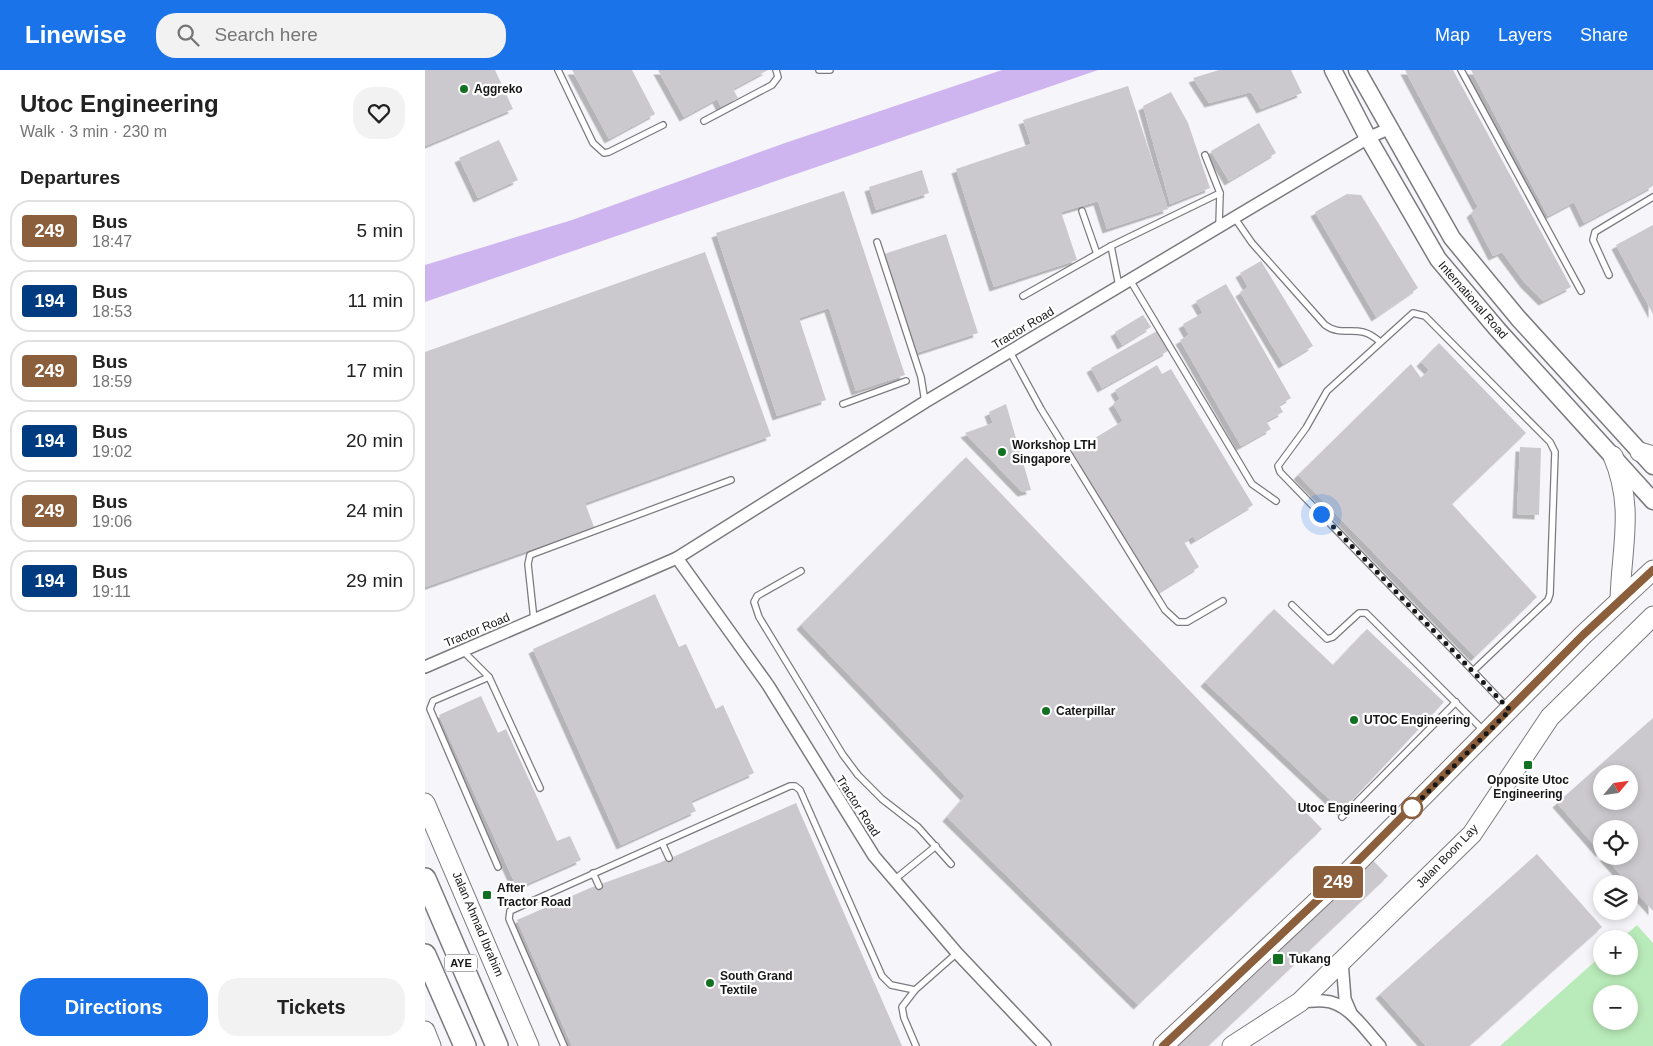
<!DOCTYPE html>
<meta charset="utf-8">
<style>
body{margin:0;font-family:Helvetica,sans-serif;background:#f2f2f2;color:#222;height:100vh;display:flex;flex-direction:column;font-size:19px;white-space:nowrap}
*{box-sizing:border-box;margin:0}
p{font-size:16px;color:#767676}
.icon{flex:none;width:28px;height:28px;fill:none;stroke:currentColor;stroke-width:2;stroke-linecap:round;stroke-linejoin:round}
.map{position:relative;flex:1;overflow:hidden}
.drawer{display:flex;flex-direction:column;background:#fff;width:425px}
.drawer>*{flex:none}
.badge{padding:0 10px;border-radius:4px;font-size:18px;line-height:32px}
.needle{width:32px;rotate:61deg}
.controls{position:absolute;left:1168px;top:695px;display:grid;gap:10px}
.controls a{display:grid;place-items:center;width:45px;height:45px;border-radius:50%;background:#fff;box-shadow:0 2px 8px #0003;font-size:25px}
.you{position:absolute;width:25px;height:25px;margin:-12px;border:4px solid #fff;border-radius:50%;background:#1a73e8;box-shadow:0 0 0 8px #1a73e833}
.map>.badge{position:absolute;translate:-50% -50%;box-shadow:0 0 0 2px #fff}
h2{padding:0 20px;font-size:19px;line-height:45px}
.round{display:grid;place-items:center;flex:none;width:52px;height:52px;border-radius:20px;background:#f2f2f2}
.headline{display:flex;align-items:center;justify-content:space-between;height:85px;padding:0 20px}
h1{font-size:24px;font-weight:700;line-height:38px}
.cta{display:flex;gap:10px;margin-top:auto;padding:10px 20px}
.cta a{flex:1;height:58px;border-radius:20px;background:#1a73e8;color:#fff;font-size:20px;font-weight:700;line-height:58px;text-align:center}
.cta a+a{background:#f2f2f2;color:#222}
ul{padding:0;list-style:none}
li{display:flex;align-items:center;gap:15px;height:62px;margin:0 10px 8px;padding:0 10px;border:2px solid #e0e0e0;border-radius:20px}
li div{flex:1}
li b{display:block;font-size:19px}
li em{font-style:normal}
li .badge{min-width:55px;font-weight:700;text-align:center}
header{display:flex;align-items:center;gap:30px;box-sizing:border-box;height:70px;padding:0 25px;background:#1a73e8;color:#fff}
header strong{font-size:24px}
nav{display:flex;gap:28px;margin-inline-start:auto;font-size:18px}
.search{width:350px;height:45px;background:#f2f2f2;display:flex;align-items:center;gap:12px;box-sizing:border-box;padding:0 18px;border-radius:20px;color:#767676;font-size:19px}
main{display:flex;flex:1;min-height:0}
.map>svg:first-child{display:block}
.green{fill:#b9eab9;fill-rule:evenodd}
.water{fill:#ceb5f0}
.building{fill:#cbc9ce;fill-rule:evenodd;filter:url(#shadow)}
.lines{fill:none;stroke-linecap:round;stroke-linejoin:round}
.lane-casing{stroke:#7c7a7e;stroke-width:8}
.street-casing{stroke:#7c7a7e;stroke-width:14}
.secondary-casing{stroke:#7c7a7e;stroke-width:19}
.primary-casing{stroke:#7c7a7e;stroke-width:21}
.highway-casing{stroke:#7c7a7e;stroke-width:24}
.lane{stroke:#fff;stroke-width:5.5}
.street{stroke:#fff;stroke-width:11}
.secondary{stroke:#fff;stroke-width:16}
.primary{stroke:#fff;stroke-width:19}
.highway{stroke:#fff;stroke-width:21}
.line-casing{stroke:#fff;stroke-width:11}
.line{stroke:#8b5e3c;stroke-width:8}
.walk{stroke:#171718;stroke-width:5;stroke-dasharray:0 9}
.poi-dot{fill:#127120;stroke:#fff;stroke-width:2}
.stop-dot{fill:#fff;stroke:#8b5e3c;stroke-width:2.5}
.labels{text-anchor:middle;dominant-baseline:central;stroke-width:4.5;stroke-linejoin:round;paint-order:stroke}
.shield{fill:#fff;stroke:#5d5d5d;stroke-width:1}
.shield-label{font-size:11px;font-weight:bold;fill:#171718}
.poi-label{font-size:12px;font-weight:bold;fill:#171718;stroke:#fff;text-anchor:start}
.street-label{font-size:12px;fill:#171718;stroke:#fff}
.stop-label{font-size:12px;font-weight:bold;fill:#171718;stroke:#fff;text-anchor:end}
</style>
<header>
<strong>Linewise</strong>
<div class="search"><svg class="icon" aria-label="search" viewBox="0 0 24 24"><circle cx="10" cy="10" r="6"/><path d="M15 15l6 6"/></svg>Search here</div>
<nav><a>Map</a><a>Layers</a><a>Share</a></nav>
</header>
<main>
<section class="drawer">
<div class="headline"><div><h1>Utoc Engineering</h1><p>Walk · 3 min · 230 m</p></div><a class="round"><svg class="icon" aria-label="heart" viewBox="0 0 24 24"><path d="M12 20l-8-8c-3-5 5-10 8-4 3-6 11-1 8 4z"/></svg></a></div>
<h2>Departures</h2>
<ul>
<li><span class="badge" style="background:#8b5e3c;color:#fff">249</span><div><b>Bus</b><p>18:47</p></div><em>5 min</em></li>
<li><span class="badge" style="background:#003b80;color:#fff">194</span><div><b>Bus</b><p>18:53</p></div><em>11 min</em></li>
<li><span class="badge" style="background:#8b5e3c;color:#fff">249</span><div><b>Bus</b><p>18:59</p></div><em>17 min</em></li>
<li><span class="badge" style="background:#003b80;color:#fff">194</span><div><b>Bus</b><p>19:02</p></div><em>20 min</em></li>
<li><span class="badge" style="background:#8b5e3c;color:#fff">249</span><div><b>Bus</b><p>19:06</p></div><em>24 min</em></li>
<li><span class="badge" style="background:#003b80;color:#fff">194</span><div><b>Bus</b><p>19:11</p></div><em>29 min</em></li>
</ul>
<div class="cta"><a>Directions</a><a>Tickets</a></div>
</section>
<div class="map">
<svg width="1228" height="976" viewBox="0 0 1228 976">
<defs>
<filter id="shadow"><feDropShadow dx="-4.5" dy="4.5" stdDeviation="0" flood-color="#0004"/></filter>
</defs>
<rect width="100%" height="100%" fill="#f6f5f9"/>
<!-- green -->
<path class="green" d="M1212 855 1228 873V976H1075L1176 886V896H1204V869H1196ZM1176 924H1204V951H1176Z"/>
<!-- water -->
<polygon class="water" points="577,0 673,0 0,232 0,195 147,150 360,73"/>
<!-- building -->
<g class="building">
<polygon points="0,0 70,0 88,39 0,76"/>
<polygon points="147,0 207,0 230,44 184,69"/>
<polygon points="233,0 343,0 308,19 313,28 296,37 292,29 259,47"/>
<polygon points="794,0 866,0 877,23 836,39 826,22 784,33 768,8"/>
<polygon points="980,0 1028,0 1146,217 1118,231 1100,213 1077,182 1068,186 1046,143 1053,137"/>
<polygon points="1046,0 1228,0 1228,116 1159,153 1149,132 1123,146"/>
<polygon points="703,16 743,139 682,159 673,131 636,142 652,190 569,217 531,99 606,74 598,50"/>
<polygon points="746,22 763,53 785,118 745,134 718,36"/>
<polygon points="834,53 851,83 804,111 786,81"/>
<polygon points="74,70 93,110 53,128 34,88"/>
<polygon points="497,100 504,123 451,140 444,117"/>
<polygon points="419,121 480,305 431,321 404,238 374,248 401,330 352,346 291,163"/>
<polygon points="922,124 936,125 993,218 951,247 890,142"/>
<polygon points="1228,155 1228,244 1191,175"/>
<polygon points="521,164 553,263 491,283 459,184"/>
<polygon points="280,182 346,366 160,433 169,457 0,517 0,282"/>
<polygon points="836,191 888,276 858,294 815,222 823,217 815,203"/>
<polygon points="801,214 866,328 854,335 858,342 841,351 846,359 816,376 755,270 764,265 758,254 778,243 771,231"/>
<polygon points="718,245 726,257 697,275 690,262"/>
<polygon points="732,261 743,281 677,318 666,298"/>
<polygon points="1014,273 1101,363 1027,434 1112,527 1050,587 873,405 986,294 996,308 1004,300 996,292"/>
<polygon points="732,295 737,304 746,299 828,435 770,470 768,466 759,472 774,497 732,523 647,382 698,351 688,334 695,329 690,320"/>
<polygon points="581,334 606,420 597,422 540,363 568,353 564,342"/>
<polygon points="1095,377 1116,378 1114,445 1092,444"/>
<polygon points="541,387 897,759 713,935 522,747 540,726 376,555"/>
<polygon points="230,524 254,577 261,574 291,639 298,635 329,703 266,731 271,741 196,775 108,579"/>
<polygon points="849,539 908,595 942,559 1019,632 917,741 780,612"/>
<polygon points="56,626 73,663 81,659 132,771 145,766 156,790 92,818 14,645"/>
<path d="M1228 648V841L1179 786H1204V759H1176V783L1132 733ZM1176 704H1204V731H1176Z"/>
<polygon points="371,733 477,976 147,976 92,850 165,818 234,793"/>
<polygon points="941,783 963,806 783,976 737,976"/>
<polygon points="1112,784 1177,857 1044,976 1001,976 955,924"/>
</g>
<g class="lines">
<!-- lane casing -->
<g class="lane-casing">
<g id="lane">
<polyline points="133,0 168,73 179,83 184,82 238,55"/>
<polyline points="394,0 405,0"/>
<polyline points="1036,0 1156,221"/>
<polyline points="279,51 347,15 353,7 351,0"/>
<polyline points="780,85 795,123 794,155"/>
<polyline points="657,141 672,184"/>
<path d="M809 147 827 173 900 255C919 269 933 251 955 272"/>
<polyline points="452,172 496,307 500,332"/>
<polyline points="686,176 694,216"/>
<polyline points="1184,205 1168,170 1170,162 1228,127"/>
<polyline points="705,210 827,414 851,431"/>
<polyline points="598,226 686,176 795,123"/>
<polyline points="585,282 616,339 740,540 753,552 762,552 798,531"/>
<polyline points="418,334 481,311"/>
<polyline points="376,501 332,526 329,532 334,547 418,685 433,705 457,729 493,757 526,794"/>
<polyline points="867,535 902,569 908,567 934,543 941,543 1059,661"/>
<polyline points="109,550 103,494 105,485 306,410"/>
<polyline points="38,581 64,607 115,718"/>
<polyline points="1048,601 1123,530 1125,524 1130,382 1125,372 1000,246 988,243 902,321 881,358 853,396 855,402 1048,601 1082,637"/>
<polyline points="64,607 8,631 5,639 73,797"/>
<polyline points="917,747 1031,632"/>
<polyline points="237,773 244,788"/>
<polyline points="168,803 174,816"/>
<polyline points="469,810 511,776"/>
<polyline points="139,976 84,849 85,841 365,716 370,716 375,720 457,906 466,915 490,920"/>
<polyline points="491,976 479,948 477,937 490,920 532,883"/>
</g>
</g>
<!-- street casing -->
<g class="street-casing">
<g id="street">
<polyline points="252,488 343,615 449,786 532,883 620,976"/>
<polyline points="0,597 252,488 500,332 943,68 963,59"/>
<polyline points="917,891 920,929 926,943"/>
<path d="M875 932C883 932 891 930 899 931 923 932 940 960 955 976"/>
</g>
</g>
<!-- secondary casing -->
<g class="secondary-casing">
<g id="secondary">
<polyline points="908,0 943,68 1013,189 1073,260 1228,431"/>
<polyline points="932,0 1027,168 1093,248 1228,396"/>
</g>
</g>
<!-- primary casing -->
<g class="primary-casing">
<g id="primary">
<polyline points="1215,382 1228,386"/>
<path d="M1188 386C1210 438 1196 478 1195 531"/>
<polyline points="0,733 104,976"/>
<polyline points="0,961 6,976"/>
<polyline points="738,976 917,808 1158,565 1228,500"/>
<polyline points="807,976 875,932 1047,764 1125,647 1228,546"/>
</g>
</g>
<!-- highway casing -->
<g class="highway-casing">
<g id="highway">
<polyline points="0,809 72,976"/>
<polyline points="0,885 40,976"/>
</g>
</g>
<!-- lane -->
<use href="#lane" class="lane"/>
<!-- street -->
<use href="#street" class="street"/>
<!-- secondary -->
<use href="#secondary" class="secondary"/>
<!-- primary -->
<use href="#primary" class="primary"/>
<!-- highway -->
<use href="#highway" class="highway"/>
</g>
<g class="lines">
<!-- line casing -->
<g class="line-casing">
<polyline id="line" points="738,976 916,808 1158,565 1228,500"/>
</g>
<!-- line -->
<use href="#line" class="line"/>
<!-- walk -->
<polyline class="walk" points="896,444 1085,640 987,738"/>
</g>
<!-- markers -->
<g class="poi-dot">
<circle cx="39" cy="19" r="5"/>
<circle cx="577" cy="382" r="5"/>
<circle cx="621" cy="641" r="5"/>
<circle cx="929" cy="650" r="5"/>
<rect x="1098" y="690" width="10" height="10" rx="2.5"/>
<rect x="57" y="820" width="10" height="10" rx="2.5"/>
<rect x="847" y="883" width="12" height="12" rx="2.5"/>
<circle cx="285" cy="913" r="5"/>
</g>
<circle class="stop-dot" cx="987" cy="738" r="10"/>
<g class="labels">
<!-- shield labels -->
<rect class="shield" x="20" y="884.5" width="32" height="17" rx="4"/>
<g class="shield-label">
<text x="36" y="893">AYE</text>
</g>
<!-- poi labels -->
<g class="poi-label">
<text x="49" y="19">Aggreko</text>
<text x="587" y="375">Workshop LTH<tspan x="587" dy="14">Singapore</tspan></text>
<text x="631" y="641">Caterpillar</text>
<text x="939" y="650">UTOC Engineering</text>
<text x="1103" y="710" text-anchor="middle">Opposite Utoc<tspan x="1103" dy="14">Engineering</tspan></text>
<text x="72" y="818">After<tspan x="72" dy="14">Tractor Road</tspan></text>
<text x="864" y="889">Tukang</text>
<text x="295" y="906">South Grand<tspan x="295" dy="14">Textile</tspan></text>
</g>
<!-- street labels -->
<g class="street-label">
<text transform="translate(1048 230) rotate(49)">International Road</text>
<text transform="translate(598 258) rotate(-31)">Tractor Road</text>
<text transform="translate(52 560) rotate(-23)">Tractor Road</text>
<text transform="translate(433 736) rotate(57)">Tractor Road</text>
<text transform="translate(1022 786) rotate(-46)">Jalan Boon Lay</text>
<text transform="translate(53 854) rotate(67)">Jalan Ahmad Ibrahim</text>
</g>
<!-- stop labels -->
<g class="stop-label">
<text x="972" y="738">Utoc Engineering</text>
</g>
</g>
</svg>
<div class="controls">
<a><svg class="needle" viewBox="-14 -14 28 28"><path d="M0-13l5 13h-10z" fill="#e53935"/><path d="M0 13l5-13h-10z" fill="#767676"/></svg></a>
<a><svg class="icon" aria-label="locate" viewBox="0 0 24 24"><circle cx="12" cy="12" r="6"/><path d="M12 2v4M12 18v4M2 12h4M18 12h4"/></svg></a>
<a><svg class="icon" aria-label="layers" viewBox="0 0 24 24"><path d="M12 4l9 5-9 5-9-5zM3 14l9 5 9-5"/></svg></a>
<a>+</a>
<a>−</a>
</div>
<div class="you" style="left:896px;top:444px"></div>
<b class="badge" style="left:913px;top:812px;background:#8b5e3c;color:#fff">249</b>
</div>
</main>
